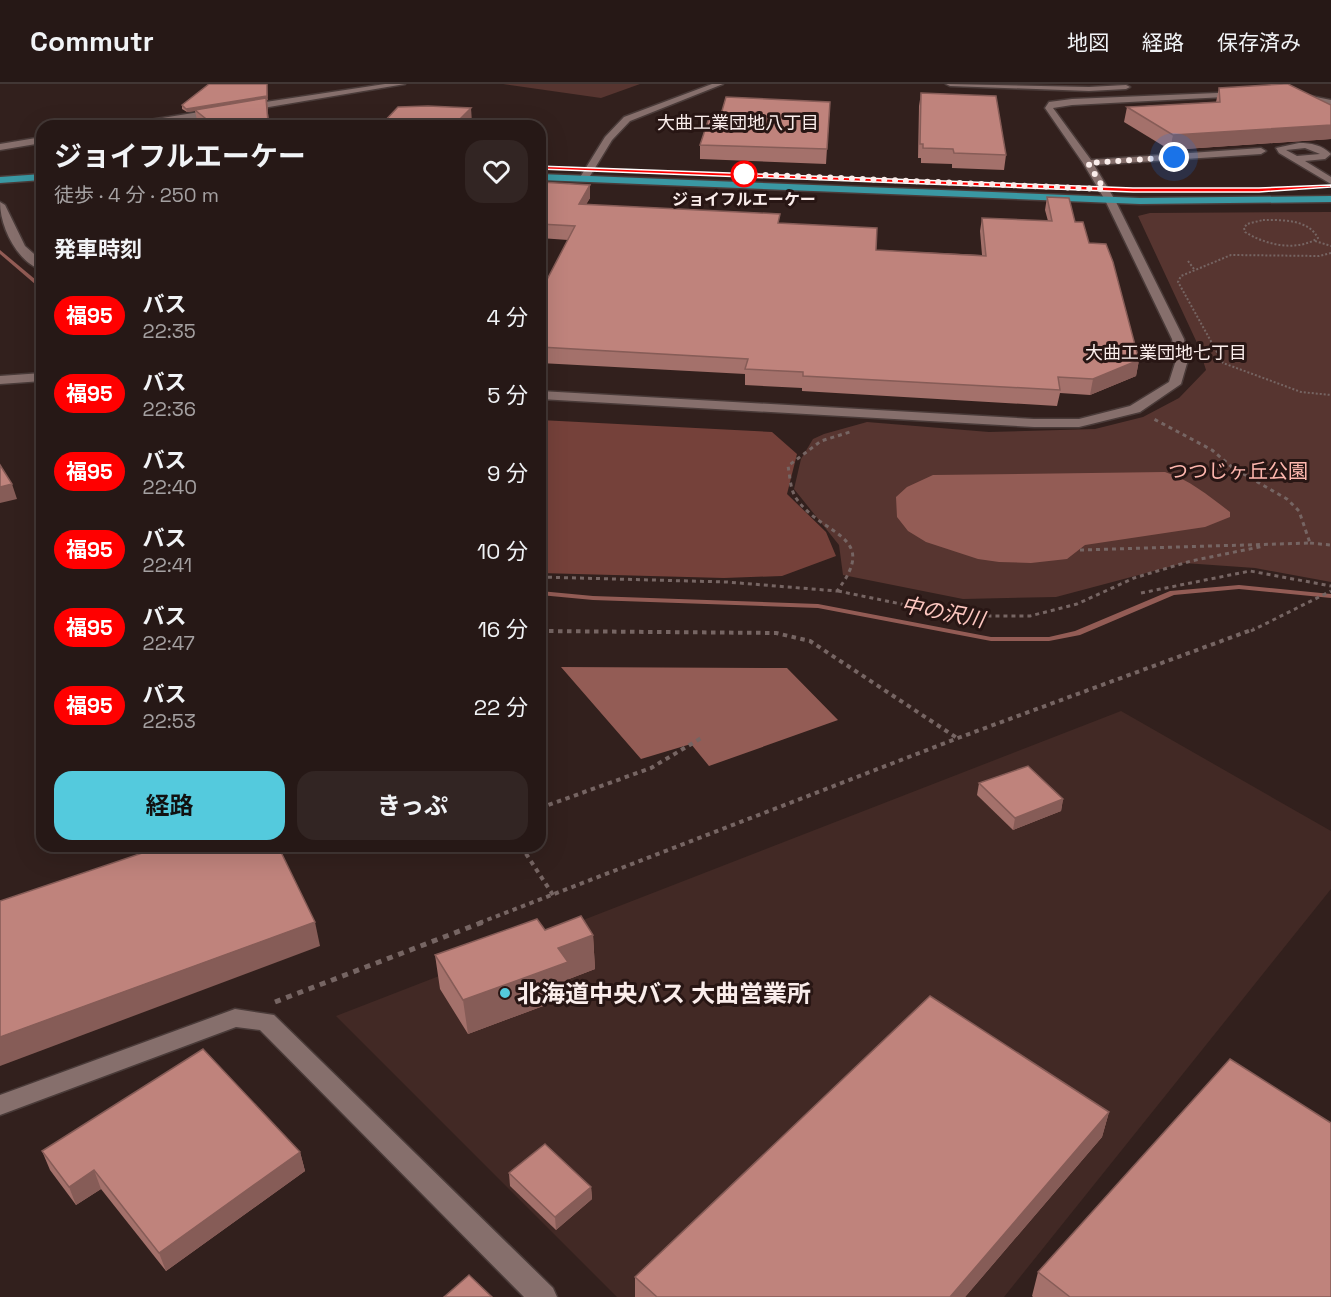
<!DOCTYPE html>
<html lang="ja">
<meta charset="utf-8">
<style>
body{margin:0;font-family:"Space Grotesk","Noto Sans JP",sans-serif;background:#322523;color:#f1f3f6;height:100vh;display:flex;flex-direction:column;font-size:22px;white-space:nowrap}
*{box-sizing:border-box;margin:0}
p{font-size:20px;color:#a4a0a1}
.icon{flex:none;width:33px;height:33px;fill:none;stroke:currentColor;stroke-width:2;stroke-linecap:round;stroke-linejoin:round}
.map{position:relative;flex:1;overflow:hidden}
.side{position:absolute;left:36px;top:36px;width:510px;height:732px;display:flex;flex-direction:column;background:#261816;border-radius:18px;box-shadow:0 6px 24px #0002,0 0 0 2px #423735}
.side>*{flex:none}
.badge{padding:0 12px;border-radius:20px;font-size:21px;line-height:39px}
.you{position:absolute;width:30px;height:30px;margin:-15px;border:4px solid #fff;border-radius:50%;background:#1a73e8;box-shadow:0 0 0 9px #1a73e833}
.map>.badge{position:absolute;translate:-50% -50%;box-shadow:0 0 0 3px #fff}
h2{padding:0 18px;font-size:22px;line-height:54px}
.round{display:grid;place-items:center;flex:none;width:63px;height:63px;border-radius:18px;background:#322523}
.headline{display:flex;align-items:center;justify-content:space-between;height:102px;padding:0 18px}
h1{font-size:28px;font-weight:700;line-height:45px}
.action{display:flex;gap:12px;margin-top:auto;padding:12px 18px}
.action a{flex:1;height:69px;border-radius:18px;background:#54cadd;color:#111;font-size:24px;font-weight:700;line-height:69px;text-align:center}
.action a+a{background:#322523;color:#f1f3f6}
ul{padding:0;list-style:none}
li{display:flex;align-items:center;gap:18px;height:78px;padding:0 18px}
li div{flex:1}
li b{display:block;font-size:22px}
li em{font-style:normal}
li .badge{min-width:66px;font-weight:700;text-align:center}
header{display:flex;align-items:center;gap:36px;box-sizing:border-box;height:84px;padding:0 30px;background:#261816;border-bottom:2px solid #423735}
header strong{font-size:28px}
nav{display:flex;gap:33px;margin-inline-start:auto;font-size:21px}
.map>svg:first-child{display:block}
.built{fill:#422925}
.green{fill:#573530}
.forest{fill:#75413a}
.water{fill:#935c55}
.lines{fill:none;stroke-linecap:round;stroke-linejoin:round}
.stream{fill:#935c55;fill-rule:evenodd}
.minor-casing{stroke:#4a3b39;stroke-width:3}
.major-casing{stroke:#4a3b39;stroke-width:3}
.path-far3{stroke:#766563;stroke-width:2;stroke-dasharray:2 2;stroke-linecap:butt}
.path-far2{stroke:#766563;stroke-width:3;stroke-dasharray:4 4;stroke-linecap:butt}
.path-far1{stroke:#766563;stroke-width:4;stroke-dasharray:4.5 4.5;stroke-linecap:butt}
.path{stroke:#766563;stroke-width:5;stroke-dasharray:6 6;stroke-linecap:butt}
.minor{fill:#866f6c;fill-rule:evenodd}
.major{fill:#3a98a3;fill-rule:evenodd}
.wall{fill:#a4716b}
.shaded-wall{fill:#865c57}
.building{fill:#bf837c;stroke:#865c57;stroke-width:1.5}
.line{fill:#f00;stroke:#fff;stroke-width:1.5}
.walk{stroke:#faedeb;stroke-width:6;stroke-dasharray:0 10.8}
.stop-dot{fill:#fff;stroke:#f00;stroke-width:3}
.poi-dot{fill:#54cadd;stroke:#281614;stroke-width:2}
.labels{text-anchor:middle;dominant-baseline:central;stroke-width:6;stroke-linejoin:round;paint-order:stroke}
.far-stop-label{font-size:16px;font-weight:bold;fill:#faedeb;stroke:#281614}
.far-neighbourhood-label{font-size:18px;fill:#faedeb;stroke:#281614}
.park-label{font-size:20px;fill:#feb7ae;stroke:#281614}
.water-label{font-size:21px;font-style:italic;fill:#fdc7c0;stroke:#281614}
.near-poi-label{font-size:24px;font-weight:bold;fill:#faedeb;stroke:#281614;text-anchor:start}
</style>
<header>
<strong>Commutr</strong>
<nav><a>地図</a><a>経路</a><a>保存済み</a></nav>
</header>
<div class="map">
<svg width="1331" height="1213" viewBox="0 0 1331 1213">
<rect width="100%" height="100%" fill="#32201d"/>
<!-- built -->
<polygon class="built" points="1121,627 1331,747 1331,805 1004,1213 617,1213 336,932"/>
<!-- green -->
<g class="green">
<polygon points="503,0 640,0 601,14"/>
<polygon points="1331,128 1331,498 1255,484 1184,479 1056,513 963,515 843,491 839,461 794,405 801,375 813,355 824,350 867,338 989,348 1095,345 1143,333 1179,314 1206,286 1198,261 1138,132 1150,129"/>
</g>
<!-- forest -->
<polygon class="forest" points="540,336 772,348 797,370 787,410 826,448 836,472 782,492 724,494 540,489"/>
<!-- water -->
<g class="water">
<path d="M1165 388C1190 396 1209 412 1230 428V433L1205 443 1085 461 1067 475 1031 479 999 478 978 475 926 458 908 447 897 433 896 413 907 403 933 391Z"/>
<polygon points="561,583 787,584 838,636 709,682 691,660 641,675"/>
</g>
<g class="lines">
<!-- stream -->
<g class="stream">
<polygon points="0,166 42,201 42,206 0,170"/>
<polygon points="1239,501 1331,510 1331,514 1239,505 1174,511 1080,551 1049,557 991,557 818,524 593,516 540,511 540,507 593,512 818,520 991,553 1049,553 1075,547 1170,507"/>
</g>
<!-- minor casing -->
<g class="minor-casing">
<g id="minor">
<polygon points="385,0 405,0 245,27 241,24 245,21"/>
<polygon points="712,0 723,0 630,37 612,56 587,97 581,97 579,95 605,53 624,33"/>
<polygon points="946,0 1089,3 1126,1 1130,3 1126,5 1089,7 950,2"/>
<polygon points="1241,8 1244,8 1244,12 1072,21 1053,24 1091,76 1261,64 1266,67 1261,70 1094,81 1115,116 1184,255 1188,276 1181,300 1140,328 1079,343 1034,343 540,315 540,307 1034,335 1079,335 1130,322 1169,298 1176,276 1172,255 1105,116 1083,79 1045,24 1049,18 1072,15"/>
<polygon points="1301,10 1331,16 1331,22 1298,14 1297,12"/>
<polygon points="218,25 221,26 221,30 147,42 127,42 131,39"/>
<polygon points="42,53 42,59 0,66 0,60"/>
<path d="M1299 59C1311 59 1322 61 1331 70L1325 75 1305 77 1331 93V100L1279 69 1276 64ZM1305 64 1320 70 1297 72 1286 66Z"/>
<path d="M0 118 5 121 25 162 42 177V186C17 178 0 143 0 118Z"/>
<polygon points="42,289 42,297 0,300 0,292"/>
<polygon points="235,925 274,931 553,1204 557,1213 524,1213 260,946 236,943 0,1031 0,1011"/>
</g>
</g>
<!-- major casing -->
<g class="major-casing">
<g id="major">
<polygon points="42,90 42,96 0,99 0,93"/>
<polygon points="540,90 1140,114 1331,112 1331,118 1140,120 540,96"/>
</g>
</g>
<!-- path-far3 -->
<g class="path-far3">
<path d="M1263 136C1282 136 1308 135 1318 154 1296 168 1266 161 1245 148L1244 144 1247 140Z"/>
<polyline points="1315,157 1331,162"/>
<polyline points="1331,169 1319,172 1231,171 1181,192 1178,198 1223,279 1301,308 1331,311"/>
<polyline points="1188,177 1194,185"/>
</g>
<!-- path-far2 -->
<g class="path-far2">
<polyline points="1310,459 1331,461"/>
<polyline points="1080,466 1310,459 1299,427 1287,415 1233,384 1212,366 1152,334"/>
<path d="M540 493 727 498 837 507C881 450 822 453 796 414 790 405 790 392 788 382L821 357 853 347"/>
<polyline points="838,507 959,532 1030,532 1077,520 1134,494 1191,477 1264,462"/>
<polyline points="1141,509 1250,487 1331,502"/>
<polyline points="1251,547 1331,507"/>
</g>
<!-- path-far1 -->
<g class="path-far1">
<polyline points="540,547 776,549 810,557 957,654"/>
<polyline points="540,724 651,684 703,653"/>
<polyline points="521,762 553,811"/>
<polyline points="479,839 958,654 1254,545"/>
</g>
<!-- path -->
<polyline class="path" points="275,918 483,838"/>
<!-- minor -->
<use href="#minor" class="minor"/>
<!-- major -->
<use href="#major" class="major"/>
</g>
<!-- wall -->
<g class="wall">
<polygon points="1219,4 1331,21 1331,55 1170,66 1124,38 1127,23 1216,18"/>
<polygon points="921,9 1006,71 1004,86 952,84 952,80 921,79 921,74 918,74 919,22"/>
<polygon points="267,16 269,42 204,42 197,36 195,27 187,28 182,25 182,21 268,16"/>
<polygon points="830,18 826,80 700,75 700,61 720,34"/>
<polygon points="540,98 590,114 586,120 780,139 876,166 982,171 980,147 982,134 1048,137 1045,126 1047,113 1075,138 1089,159 1139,276 1136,292 1090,311 1060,309 1057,322 802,307 802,304 745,301 745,290 540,279 540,209 568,156 540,154"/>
<polygon points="979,699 1063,715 1061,727 1013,746 977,711"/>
<polygon points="545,846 593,851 595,885 569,895 570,912 468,950 440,905 435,871"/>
<polygon points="1109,1028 1102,1053 965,1213 635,1213 635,1193"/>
<polygon points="42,1067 300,1068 305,1087 166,1187 101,1105 76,1121 50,1086"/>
<polygon points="509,1089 591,1103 592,1115 556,1146 510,1102"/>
<polygon points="1038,1188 1331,1213 1033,1213 1032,1212"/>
</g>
<!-- shaded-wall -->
<g class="shaded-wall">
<polygon points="267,0 268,16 267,16 269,42 244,42 195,26 195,27 187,28 186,25"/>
<polygon points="471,24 472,38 468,42 453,42"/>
<polygon points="1331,41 1331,55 1170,66 1173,51"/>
<polygon points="590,101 590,114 579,133 579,120"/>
<polygon points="1139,276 1136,292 1090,311 1093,295"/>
<polygon points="12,400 17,415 0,419 0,403"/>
<polygon points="1063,715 1061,727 1013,746 1015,734"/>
<polygon points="315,838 320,862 0,982 0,953"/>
<polygon points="593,851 595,885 569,895 570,912 468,950 463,916 558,864"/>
<polygon points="1109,1028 1102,1053 965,1213 950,1213"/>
<polygon points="300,1068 305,1087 166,1187 159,1169"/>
<polygon points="94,1086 101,1105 76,1121 69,1103"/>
<polygon points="591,1103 592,1115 556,1146 555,1133"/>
</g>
<!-- building -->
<g class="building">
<polygon points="209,0 267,0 267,12 186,25 182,21"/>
<polygon points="1284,0 1288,0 1331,21 1331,41 1173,51 1127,23 1220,18 1219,4"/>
<polygon points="921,9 996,12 1006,71 954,69 953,65 923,64 923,60 920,60"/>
<polygon points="726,13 830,18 827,65 700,61 709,34 720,34"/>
<polygon points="266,14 268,38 244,42 215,42 195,26"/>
<polygon points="428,22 471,24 453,42 380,42 398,23"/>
<polygon points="540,98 590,101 579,120 780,130 778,139 877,144 876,166 986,172 982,134 1052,137 1047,113 1069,114 1075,138 1083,138 1089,159 1106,160 1113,178 1139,276 1093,295 1058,293 1060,306 803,292 803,288 745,285 748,275 540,263 540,209 575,142 540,140"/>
<polygon points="0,381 12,400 0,403"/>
<polygon points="1028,682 1063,715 1015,734 979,699"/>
<polygon points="163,762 278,762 315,838 0,953 0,817"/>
<polygon points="581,832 593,851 558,864 568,878 463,916 435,871 537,835 545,846"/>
<polygon points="930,912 1109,1028 950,1213 657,1213 635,1193"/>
<polygon points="203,965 300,1068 159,1169 94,1086 69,1103 42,1067"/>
<polygon points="1230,975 1331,1039 1331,1213 1070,1213 1038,1188"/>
<polygon points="545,1060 591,1103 555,1133 509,1089"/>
<polygon points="469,1191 492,1213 444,1213"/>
</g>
<!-- line -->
<polygon class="line" points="538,82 1133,104 1259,104 1331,101 1331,103 1259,108 1133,108 540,85"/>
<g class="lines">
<!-- walk -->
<polyline class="walk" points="744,90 1104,105 1088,79 1174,73"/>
</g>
<!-- markers -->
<circle class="stop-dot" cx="744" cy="90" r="12"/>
<circle class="poi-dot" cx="505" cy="909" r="6"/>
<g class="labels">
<!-- far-stop labels -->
<g class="far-stop-label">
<text x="744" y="115">ジョイフルエーケー</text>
</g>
<!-- far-neighbourhood labels -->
<g class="far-neighbourhood-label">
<text x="738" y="38">大曲工業団地八丁目</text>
<text x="1166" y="268">大曲工業団地七丁目</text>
</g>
<!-- park labels -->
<g class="park-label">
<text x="1238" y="387">つつじヶ丘公園</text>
</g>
<!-- water labels -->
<g class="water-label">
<text transform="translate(943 528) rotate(11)">中の沢川</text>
</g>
<!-- near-poi labels -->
<g class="near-poi-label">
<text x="517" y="909">北海道中央バス 大曲営業所</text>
</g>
</g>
</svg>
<div class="you" style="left:1174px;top:73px"></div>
<section class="side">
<div class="headline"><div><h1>ジョイフルエーケー</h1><p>徒歩 · 4 分 · 250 m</p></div><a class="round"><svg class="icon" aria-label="heart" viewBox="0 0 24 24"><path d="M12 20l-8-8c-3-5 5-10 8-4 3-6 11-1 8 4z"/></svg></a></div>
<h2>発車時刻</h2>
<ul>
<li><span class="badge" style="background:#f00;color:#fff">福95</span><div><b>バス</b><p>22:35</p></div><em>4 分</em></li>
<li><span class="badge" style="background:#f00;color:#fff">福95</span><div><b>バス</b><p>22:36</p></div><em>5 分</em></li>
<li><span class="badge" style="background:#f00;color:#fff">福95</span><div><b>バス</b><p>22:40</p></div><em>9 分</em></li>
<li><span class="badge" style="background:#f00;color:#fff">福95</span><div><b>バス</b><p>22:41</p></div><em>10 分</em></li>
<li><span class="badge" style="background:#f00;color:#fff">福95</span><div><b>バス</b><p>22:47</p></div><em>16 分</em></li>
<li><span class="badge" style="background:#f00;color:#fff">福95</span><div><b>バス</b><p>22:53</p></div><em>22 分</em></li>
</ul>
<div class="action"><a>経路</a><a>きっぷ</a></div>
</section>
</div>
